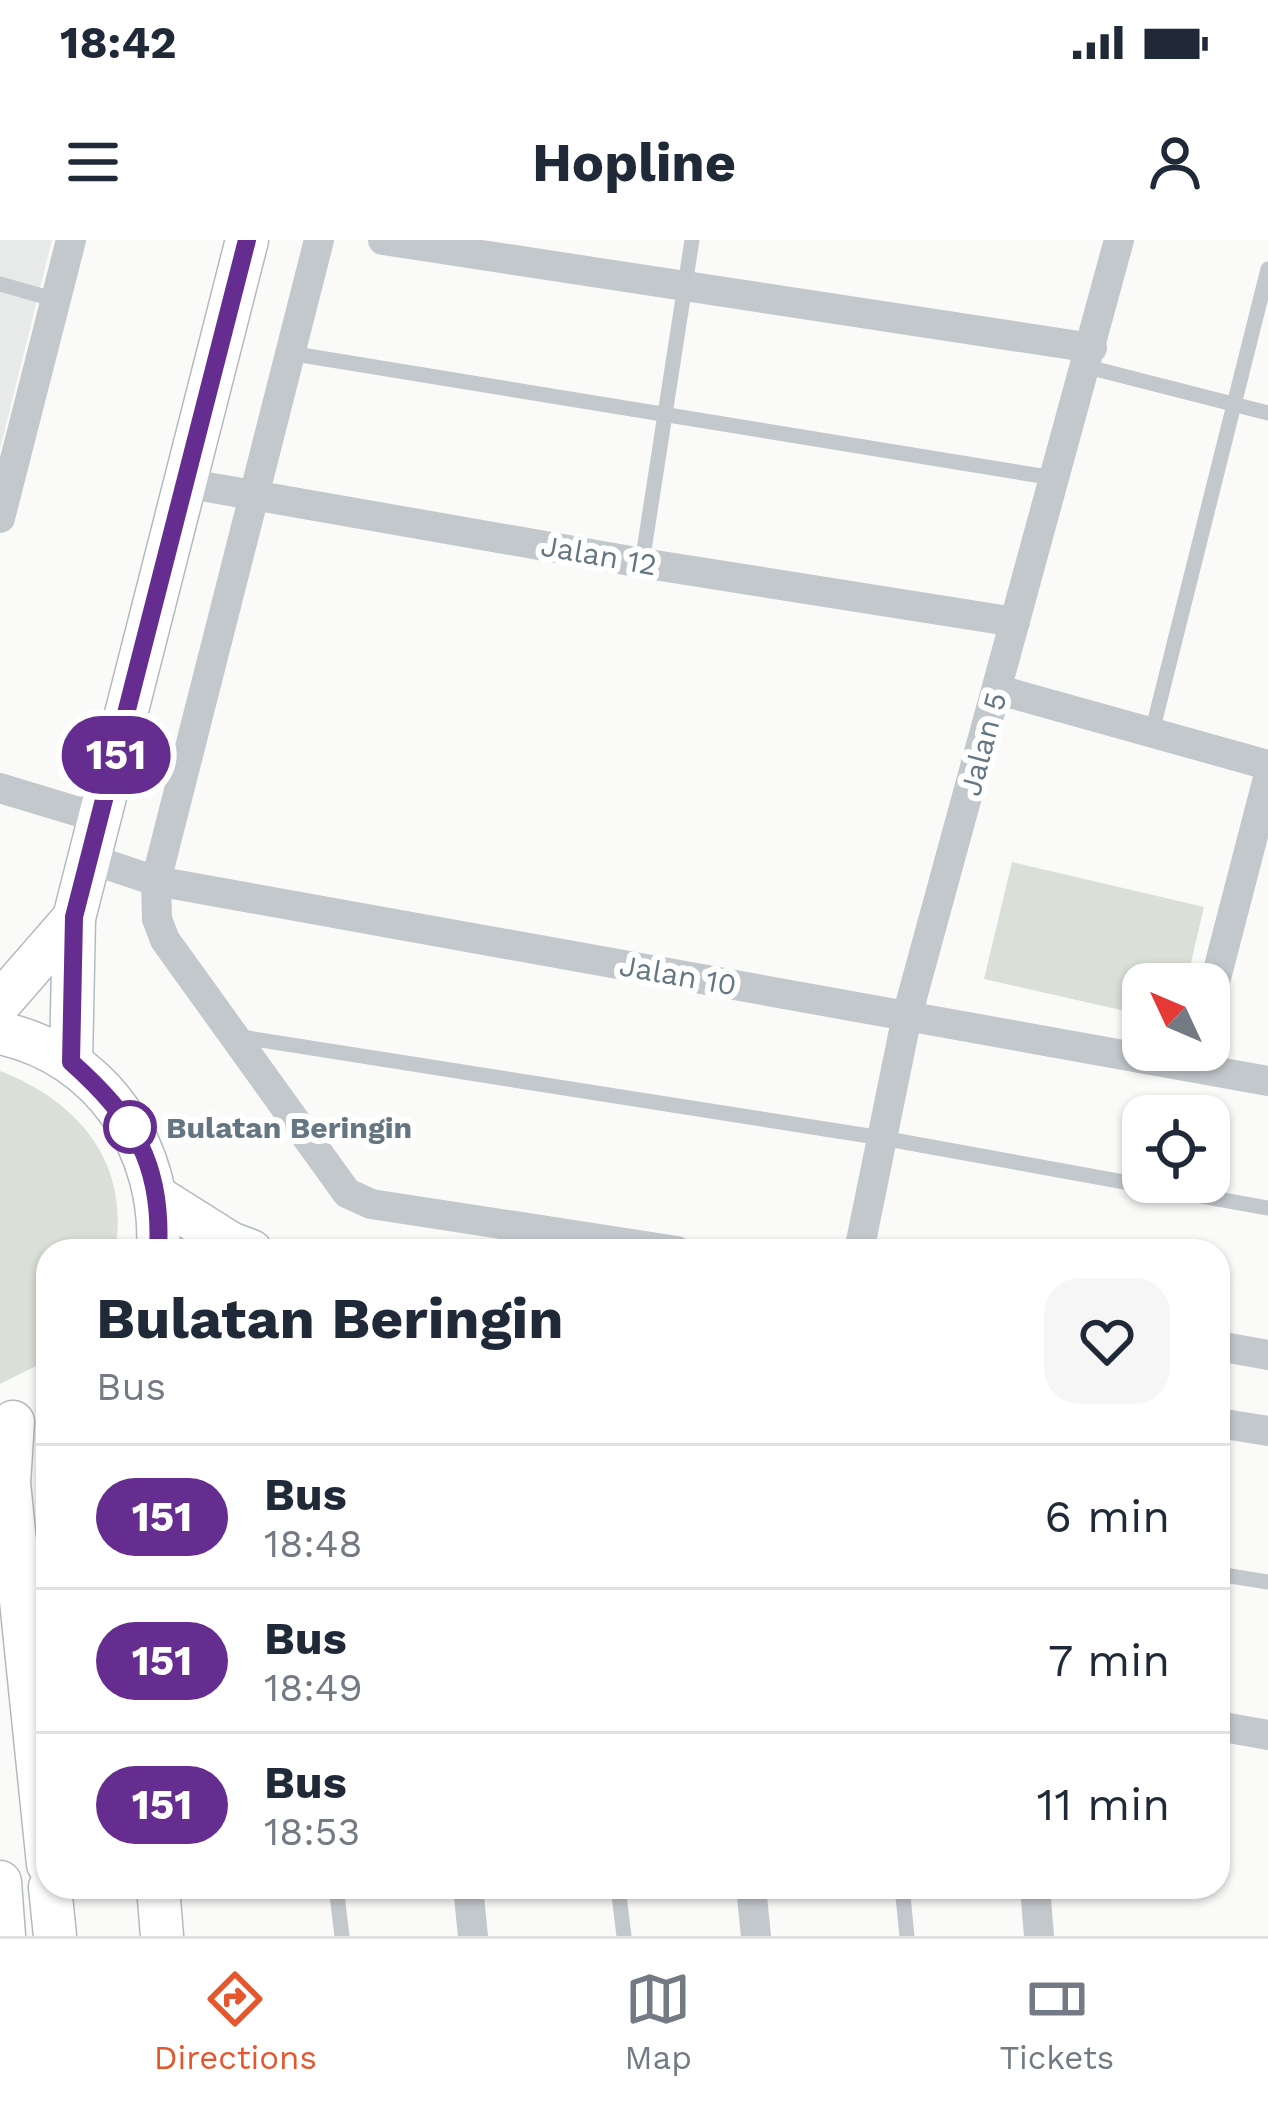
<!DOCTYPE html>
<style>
body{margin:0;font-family:"Work Sans",sans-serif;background:#f6f6f7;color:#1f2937;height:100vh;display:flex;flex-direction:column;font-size:45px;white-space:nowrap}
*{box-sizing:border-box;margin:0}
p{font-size:39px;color:#747a83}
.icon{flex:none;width:66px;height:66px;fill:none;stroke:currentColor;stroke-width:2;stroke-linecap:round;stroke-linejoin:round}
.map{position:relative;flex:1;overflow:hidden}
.drawer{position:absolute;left:36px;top:999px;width:1194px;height:660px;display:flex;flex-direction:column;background:#fff;border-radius:36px;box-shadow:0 3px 9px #0004}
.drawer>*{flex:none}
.badge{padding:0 24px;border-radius:39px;font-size:42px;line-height:78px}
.needle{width:78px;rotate:314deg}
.buttons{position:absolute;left:1122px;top:723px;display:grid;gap:24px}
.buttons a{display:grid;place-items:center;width:108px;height:108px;border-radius:24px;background:#fff;box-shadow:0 3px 9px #0004;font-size:60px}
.map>.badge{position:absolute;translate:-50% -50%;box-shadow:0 0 0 6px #fff}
.round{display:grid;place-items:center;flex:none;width:126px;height:126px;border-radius:36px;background:#f6f6f7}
.summary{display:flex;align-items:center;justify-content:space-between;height:204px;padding:0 60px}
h1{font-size:57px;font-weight:700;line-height:90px}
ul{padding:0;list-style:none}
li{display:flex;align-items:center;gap:36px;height:144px;padding:0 60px;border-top:3px solid #e0e1e3}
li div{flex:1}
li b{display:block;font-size:45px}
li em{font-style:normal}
li .badge{min-width:132px;font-weight:700;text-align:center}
.status{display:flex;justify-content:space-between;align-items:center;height:84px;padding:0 60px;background:#fff;direction:ltr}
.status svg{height:33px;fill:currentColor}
header{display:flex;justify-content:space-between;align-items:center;height:156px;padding:0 60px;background:#fff;font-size:54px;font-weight:700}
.dock{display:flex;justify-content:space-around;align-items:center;height:168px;border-top:3px solid #e0e1e3;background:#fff;font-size:33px;color:#747a83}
.dock a{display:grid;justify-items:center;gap:6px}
.dock .active{color:#e4572e}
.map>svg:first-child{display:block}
.built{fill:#e8e9e9}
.green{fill:#dadfd7}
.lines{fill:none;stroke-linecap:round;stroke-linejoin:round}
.secondary-casing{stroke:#b3babf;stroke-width:45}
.lane{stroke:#c3c8cc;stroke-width:15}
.street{stroke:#c3c8cc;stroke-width:30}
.secondary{stroke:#fff;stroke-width:42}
.line-casing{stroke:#fff;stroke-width:27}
.line{stroke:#662d91;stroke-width:18}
.stop-dot{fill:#fff;stroke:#662d91;stroke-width:6}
.labels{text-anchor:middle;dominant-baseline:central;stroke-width:12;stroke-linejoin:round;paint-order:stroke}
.street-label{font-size:30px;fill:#657683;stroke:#fff}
.stop-label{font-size:30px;font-weight:bold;fill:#657683;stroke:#fff;text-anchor:start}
</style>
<div class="status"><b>18:42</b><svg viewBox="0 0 49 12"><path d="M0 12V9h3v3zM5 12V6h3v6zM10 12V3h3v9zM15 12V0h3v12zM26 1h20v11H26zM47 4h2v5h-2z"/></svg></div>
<header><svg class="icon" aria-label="menu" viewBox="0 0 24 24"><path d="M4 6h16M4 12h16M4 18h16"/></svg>Hopline<svg class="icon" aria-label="person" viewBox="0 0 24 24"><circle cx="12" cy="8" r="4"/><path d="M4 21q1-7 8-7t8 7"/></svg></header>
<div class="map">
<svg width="1268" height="1696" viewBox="0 0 1268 1696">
<rect width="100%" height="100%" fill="#fafaf8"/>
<!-- built -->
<polygon class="built" points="0,0 52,0 0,209"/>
<!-- green -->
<g class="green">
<polygon points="1012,622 1204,667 1186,744 1143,744 1143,775 984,739"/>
<path d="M0 831C78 861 131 923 115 1011H48V1120L0 1144Z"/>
</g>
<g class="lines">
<!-- secondary casing -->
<g class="secondary-casing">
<g id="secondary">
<polyline points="0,763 74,678"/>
<path d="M0 793C103 815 164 909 158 1011"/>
<polyline points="71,822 74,678 247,0"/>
<polyline points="157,957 230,1003 251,1011"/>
<polyline points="13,1182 9,1243 48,1624"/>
<polyline points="0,1642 4,1696"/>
<polyline points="50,1647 55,1696"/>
<polyline points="158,1647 162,1696"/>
</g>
</g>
<!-- lane -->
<g class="lane">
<polyline points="0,44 56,60"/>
<polyline points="289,113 1054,238"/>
<polyline points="1084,126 1268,173"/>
<polyline points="642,323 692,0"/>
<polyline points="1152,492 1268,29"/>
<polyline points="235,796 882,898 1268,968"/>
<polyline points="1218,1334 1268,1342"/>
<polyline points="336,1647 342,1696"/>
<polyline points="618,1647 624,1696"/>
<polyline points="902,1647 907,1696"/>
</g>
<!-- street -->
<g class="street">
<polyline points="319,0 156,641 157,679 165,700 347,953 371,964 677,1011"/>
<polyline points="383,0 1092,108"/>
<polyline points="184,243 642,323 1015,382"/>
<polyline points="0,278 71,0"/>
<polyline points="999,450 1268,525"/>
<polyline points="0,548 99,578"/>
<polyline points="90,619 156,641 1268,841"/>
<polyline points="1209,765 1268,538"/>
<polyline points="859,1011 907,776 1119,0"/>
<polyline points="1218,1106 1268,1115"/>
<polyline points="1218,1183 1268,1191"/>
<polyline points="1218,1486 1268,1495"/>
<polyline points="468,1647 473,1696"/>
<polyline points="751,1647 756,1696"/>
<polyline points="1035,1647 1039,1696"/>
</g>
<!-- secondary -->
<use href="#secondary" class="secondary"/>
</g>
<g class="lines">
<!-- line casing -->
<g class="line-casing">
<path id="line" d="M158 1011C163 924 134 878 71 822L74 677 247 0"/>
</g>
<!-- line -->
<use href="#line" class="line"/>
</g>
<!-- markers -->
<circle class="stop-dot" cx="130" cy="887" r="24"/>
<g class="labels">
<!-- street labels -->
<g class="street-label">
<text transform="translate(599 315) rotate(10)">Jalan 12</text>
<text transform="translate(983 504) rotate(-75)">Jalan 5</text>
<text transform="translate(678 735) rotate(10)">Jalan 10</text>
</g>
<!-- stop labels -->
<g class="stop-label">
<text x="166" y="887">Bulatan Beringin</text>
</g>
</g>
</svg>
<div class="buttons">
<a><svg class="needle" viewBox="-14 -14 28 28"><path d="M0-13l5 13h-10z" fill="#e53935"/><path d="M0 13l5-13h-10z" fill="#747a83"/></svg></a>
<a><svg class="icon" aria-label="locate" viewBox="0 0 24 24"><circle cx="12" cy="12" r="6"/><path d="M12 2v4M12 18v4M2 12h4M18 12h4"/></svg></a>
</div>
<b class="badge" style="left:116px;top:515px;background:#662d91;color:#fff">151</b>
<section class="drawer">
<div class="summary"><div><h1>Bulatan Beringin</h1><p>Bus</p></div><a class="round"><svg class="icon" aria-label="heart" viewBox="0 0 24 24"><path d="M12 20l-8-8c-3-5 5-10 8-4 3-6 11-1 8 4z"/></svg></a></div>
<ul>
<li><span class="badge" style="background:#662d91;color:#fff">151</span><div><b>Bus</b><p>18:48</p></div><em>6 min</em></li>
<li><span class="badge" style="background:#662d91;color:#fff">151</span><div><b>Bus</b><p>18:49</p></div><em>7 min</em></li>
<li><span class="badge" style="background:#662d91;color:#fff">151</span><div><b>Bus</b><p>18:53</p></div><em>11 min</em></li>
</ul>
</section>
</div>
<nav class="dock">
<a class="active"><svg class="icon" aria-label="directions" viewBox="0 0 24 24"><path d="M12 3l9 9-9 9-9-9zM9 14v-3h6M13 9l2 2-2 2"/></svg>Directions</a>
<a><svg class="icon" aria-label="map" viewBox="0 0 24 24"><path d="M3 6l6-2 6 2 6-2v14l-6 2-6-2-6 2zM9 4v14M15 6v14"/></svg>Map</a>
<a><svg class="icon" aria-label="tickets" viewBox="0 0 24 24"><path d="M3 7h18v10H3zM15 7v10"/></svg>Tickets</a>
</nav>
